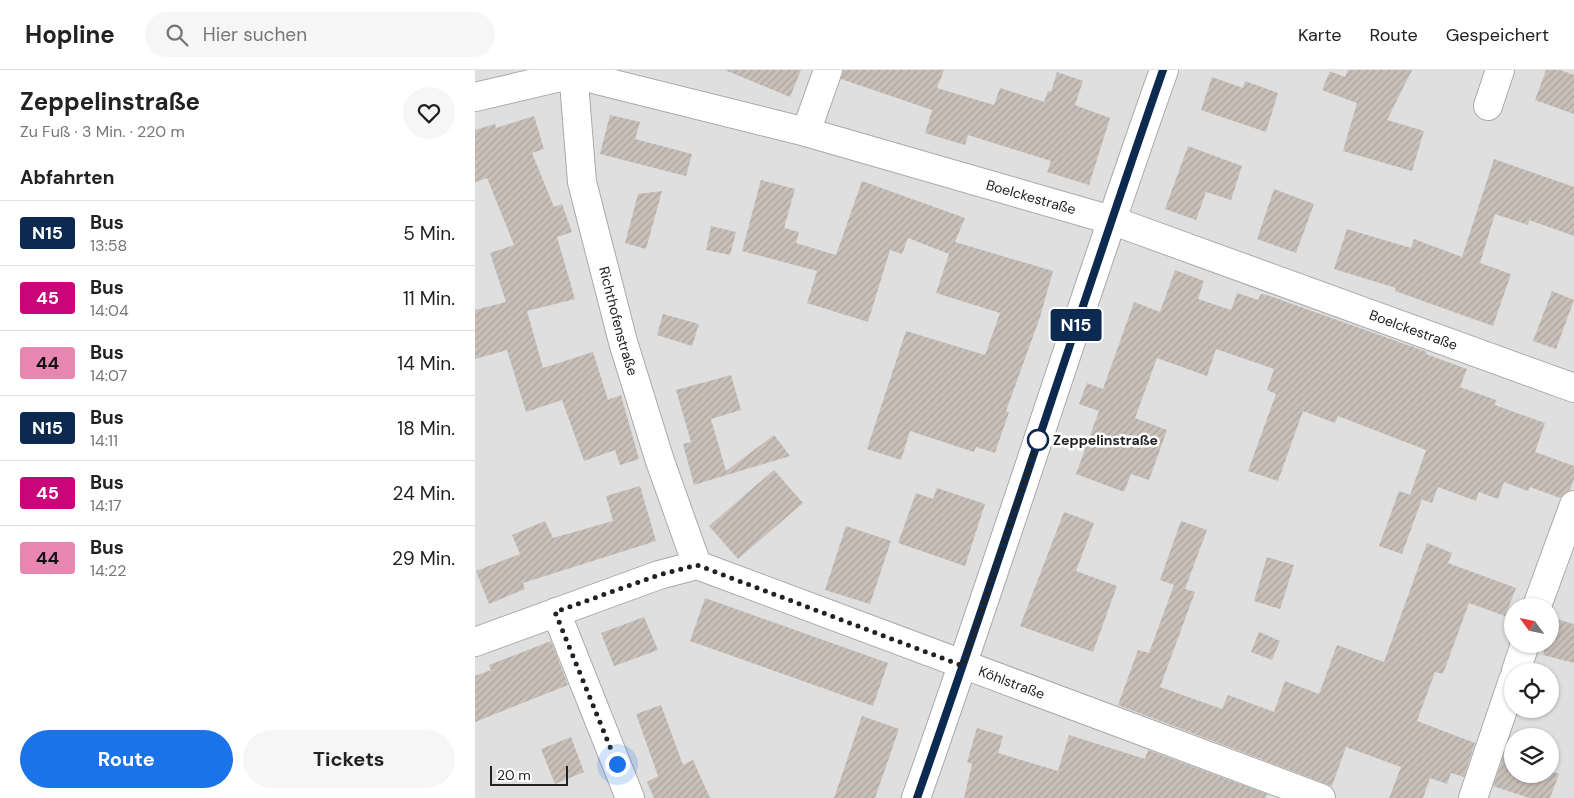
<!DOCTYPE html>
<html lang="de">
<meta charset="utf-8">
<style>
body{margin:0;font-family:"DM Sans",sans-serif;background:#f6f6f6;color:#222;height:100vh;display:flex;flex-direction:column;font-size:19px;white-space:nowrap}
*{box-sizing:border-box;margin:0}
p{font-size:16px;color:#767676}
.icon{flex:none;width:28px;height:28px;fill:none;stroke:currentColor;stroke-width:2;stroke-linecap:round;stroke-linejoin:round}
.map{position:relative;flex:1;overflow:hidden}
.drawer{display:flex;flex-direction:column;background:#fff;width:475px}
.drawer>*{flex:none}
.badge{padding:0 10px;border-radius:4px;font-size:18px;line-height:32px}
.needle{width:32px;rotate:303deg}
.controls{position:absolute;left:1029px;top:528px;display:grid;gap:10px}
.controls a{display:grid;place-items:center;width:55px;height:55px;border-radius:50%;background:#fff;box-shadow:0 1px 4px #0004;font-size:25px}
.scale{position:absolute;left:15px;bottom:12px;width:78px;box-sizing:border-box;padding-left:5px;border:2px solid #222;border-top:0;font-size:14px;line-height:18px;white-space:nowrap;color:#222;-webkit-text-stroke:4px #fff;paint-order:stroke}
.you{position:absolute;width:25px;height:25px;margin:-12px;border:4px solid #fff;border-radius:50%;background:#1a73e8;box-shadow:0 0 0 8px #1a73e833}
.map>.badge{position:absolute;translate:-50% -50%;box-shadow:0 0 0 2px #fff}
h2{padding:0 20px;font-size:19px;line-height:45px}
.round{display:grid;place-items:center;flex:none;width:52px;height:52px;border-radius:26px;background:#f6f6f6}
.overview{display:flex;align-items:center;justify-content:space-between;height:85px;padding:0 20px}
h1{font-size:24px;font-weight:700;line-height:38px}
.primary-button{display:flex;gap:10px;margin-top:auto;padding:10px 20px}
.primary-button a{flex:1;height:58px;border-radius:30px;background:#1a73e8;color:#fff;font-size:20px;font-weight:700;line-height:58px;text-align:center}
.primary-button a+a{background:#f6f6f6;color:#222}
ul{padding:0;list-style:none}
li{display:flex;align-items:center;gap:15px;height:65px;padding:0 20px;border-top:1px solid #e0e0e0}
li div{flex:1}
li b{display:block;font-size:19px}
li em{font-style:normal}
li .badge{min-width:55px;font-weight:700;text-align:center}
header{display:flex;align-items:center;gap:30px;box-sizing:border-box;height:70px;padding:0 25px;background:#fff;border-bottom:1px solid #e0e0e0}
header strong{font-size:24px}
nav{display:flex;gap:28px;margin-inline-start:auto;font-size:18px}
.search{width:350px;height:45px;background:#f6f6f6;display:flex;align-items:center;gap:12px;box-sizing:border-box;padding:0 18px;border-radius:28px;color:#767676;font-size:19px}
main{display:flex;flex:1;min-height:0}
.map>svg:first-child{display:block}
.residential{fill:#e0dfdf;fill-rule:evenodd}
.building{fill:url(#building-hatch)}
.lines{fill:none;stroke-linecap:round;stroke-linejoin:round}
.minor-casing{stroke:#a9a9a9;stroke-width:30}
.minor{stroke:#fff;stroke-width:28}
.line-casing{stroke:#fff;stroke-width:11}
.line{stroke:#0c294f;stroke-width:8}
.walk{stroke:#222;stroke-width:5;stroke-dasharray:0 9}
.stop-dot{fill:#fff;stroke:#0c294f;stroke-width:2.5}
.labels{text-anchor:middle;dominant-baseline:central;stroke-width:5;stroke-linejoin:round;paint-order:stroke}
.street-label{font-size:14px;fill:#222;stroke:#fff}
.stop-label{font-size:14px;font-weight:bold;fill:#222;stroke:#fff;text-anchor:start}
</style>
<header>
<strong>Hopline</strong>
<div class="search"><svg class="icon" aria-label="search" viewBox="0 0 24 24"><circle cx="10" cy="10" r="6"/><path d="M15 15l6 6"/></svg>Hier suchen</div>
<nav><a>Karte</a><a>Route</a><a>Gespeichert</a></nav>
</header>
<main>
<section class="drawer">
<div class="overview"><div><h1>Zeppelinstraße</h1><p>Zu Fuß · 3 Min. · 220 m</p></div><a class="round"><svg class="icon" aria-label="heart" viewBox="0 0 24 24"><path d="M12 20l-8-8c-3-5 5-10 8-4 3-6 11-1 8 4z"/></svg></a></div>
<h2>Abfahrten</h2>
<ul>
<li><span class="badge" style="background:#0c294f;color:#fff">N15</span><div><b>Bus</b><p>13:58</p></div><em>5 Min.</em></li>
<li><span class="badge" style="background:#ca0479;color:#fff">45</span><div><b>Bus</b><p>14:04</p></div><em>11 Min.</em></li>
<li><span class="badge" style="background:#e787b1;color:#111">44</span><div><b>Bus</b><p>14:07</p></div><em>14 Min.</em></li>
<li><span class="badge" style="background:#0c294f;color:#fff">N15</span><div><b>Bus</b><p>14:11</p></div><em>18 Min.</em></li>
<li><span class="badge" style="background:#ca0479;color:#fff">45</span><div><b>Bus</b><p>14:17</p></div><em>24 Min.</em></li>
<li><span class="badge" style="background:#e787b1;color:#111">44</span><div><b>Bus</b><p>14:22</p></div><em>29 Min.</em></li>
</ul>
<div class="primary-button"><a>Route</a><a>Tickets</a></div>
</section>
<div class="map">
<svg width="1099" height="728" viewBox="0 0 1099 728">
<defs>
<pattern id="building-hatch" width="6" height="6" patternUnits="userSpaceOnUse" patternTransform="scale(1.25)"><rect width="6" height="6" fill="#c7bfb8"/><path d="M-1 1l2-2M0 6l6-6M5 7l2-2" fill="none" stroke="#aba49e"/></pattern>
</defs>
<rect width="100%" height="100%" fill="#f2efe9"/>
<!-- residential -->
<path class="residential" d="M0 0H1099V728H0ZM1038 536H1075V574H1038ZM1038 601H1075V639H1038ZM1038 666H1075V704H1038Z"/>
<!-- building -->
<g class="building">
<polygon points="250,0 326,0 315,27"/>
<polygon points="368,0 469,0 462,18 519,35 525,18 569,32 573,21 576,22 582,2 608,11 600,35 635,48 614,115 572,102 576,91 493,65 490,75 450,63 457,40 366,9"/>
<polygon points="873,0 937,0 912,50 949,61 937,101 868,81 882,33 847,20 855,1 870,7"/>
<polygon points="1071,0 1085,0 1099,5 1099,44 1060,30"/>
<polygon points="737,7 768,18 770,11 803,23 791,62 726,40"/>
<polygon points="135,45 165,52 160,69 217,84 211,106 125,84"/>
<polygon points="59,46 69,79 57,83 79,137 87,134 97,162 82,167 100,229 52,241 68,298 118,282 133,330 146,325 164,389 145,395 140,380 109,391 87,330 51,342 32,280 0,289 0,240 31,232 15,183 39,175 12,108 0,112 0,60 20,54 21,58"/>
<polygon points="713,76 767,96 756,130 731,122 721,150 690,139"/>
<polygon points="1019,89 1099,117 1099,166 1054,150 1053,155 1020,144 1005,193 1036,204 1018,256 920,221 921,218 859,199 872,159 936,178 939,169 987,187"/>
<polygon points="286,110 320,119 309,158 324,162 321,173 361,185 387,111 490,148 480,172 578,201 565,247 531,341 534,342 520,383 501,377 499,382 435,361 426,390 392,379 431,261 510,285 525,243 461,223 474,184 433,168 427,184 415,180 393,252 332,233 342,201 267,181"/>
<polygon points="799,119 839,134 821,183 782,169"/>
<polygon points="187,121 171,179 150,173 163,124"/>
<polygon points="236,156 261,162 255,185 231,180"/>
<polygon points="700,200 729,211 723,229 756,240 762,223 783,230 786,224 792,225 952,282 951,284 992,299 985,317 1021,330 1020,335 1070,353 1060,382 1099,396 1099,409 1095,420 1085,428 1055,417 1053,421 1029,412 1023,429 1004,422 1001,431 963,417 957,433 935,425 951,380 863,346 860,353 828,341 803,411 773,401 801,324 792,320 799,299 741,279 732,306 682,288 660,348 692,360 674,410 656,404 649,422 601,404 624,341 604,334 612,313 628,319 659,232 685,242"/>
<polygon points="1077,221 1099,230 1081,279 1058,271"/>
<polygon points="188,244 224,254 217,276 182,265"/>
<polygon points="256,305 266,340 236,349 251,401 299,365 315,386 219,415 208,374 216,372 201,320"/>
<polygon points="299,400 328,433 263,489 234,456"/>
<polygon points="165,416 181,471 48,513 50,519 14,534 1,501 45,484 37,465 70,451 78,468 138,451 131,426"/>
<polygon points="462,418 510,434 490,496 423,473 441,423 458,429"/>
<polygon points="924,421 947,429 927,484 904,476"/>
<polygon points="589,442 619,453 601,501 642,516 618,582 545,556"/>
<polygon points="706,451 732,460 710,519 720,522 685,617 747,639 753,625 799,642 810,611 844,624 862,575 909,592 952,473 977,483 973,493 1041,518 1030,546 994,533 968,604 960,602 942,651 1000,673 989,707 976,703 972,714 955,708 948,728 914,728 926,697 871,677 857,716 643,635 663,580 674,583 699,515 685,510"/>
<polygon points="371,456 416,471 395,534 350,520"/>
<polygon points="792,487 819,495 805,539 779,531"/>
<polygon points="230,528 413,593 398,636 215,571"/>
<polygon points="169,547 183,580 139,596 126,563"/>
<polygon points="1078,548 1099,554 1099,593 1068,585 1071,574 1075,574"/>
<polygon points="784,562 805,571 797,590 776,582"/>
<polygon points="76,571 93,615 0,652 0,606 16,600 14,595"/>
<polygon points="186,635 208,695 218,690 235,728 179,728 172,712 183,706 161,644"/>
<polygon points="387,646 424,659 400,728 359,728"/>
<polygon points="502,658 528,666 523,683 583,701 594,665 670,689 673,680 792,724 790,728 489,728 497,694 492,692"/>
<polygon points="96,667 109,702 80,714 66,679"/>
<polygon points="1029,685 1038,688 1038,704 1075,704 1075,701 1084,704 1075,728 1054,728 1018,716"/>
</g>
<g class="lines">
<!-- minor casing -->
<g class="minor-casing">
<g id="minor">
<path id="s1" d="M98 0 107 112 148 272 185 391 222 495"/>
<path id="s2" d="M0 27 98 4 331 62 636 150 1099 318"/>
<polyline points="1013,36 1025,0"/>
<polyline points="331,62 353,0"/>
<polyline points="1062,536 1099,435"/>
<polyline points="81,542 155,728"/>
<path id="s3" d="M0 572 184 505 222 495 846 728"/>
<polyline points="1041,601 1050,574"/>
<path d="M441 728C527 486 603 242 689 0"/>
<polyline points="998,728 1038,610"/>
</g>
</g>
<!-- minor -->
<use href="#minor" class="minor"/>
</g>
<g class="lines">
<!-- line casing -->
<g class="line-casing">
<path id="line" d="M442 728C527 486 604 242 688 0"/>
</g>
<!-- line -->
<use href="#line" class="line"/>
<!-- walk -->
<polyline class="walk" points="142,694 80,542 184,505 222,495 488,596 563,370"/>
</g>
<!-- markers -->
<circle class="stop-dot" cx="563" cy="370" r="10"/>
<g class="labels">
<!-- street labels -->
<g class="street-label">
<text stroke="none"><textPath href="#s2" startOffset="575">Boelckestraße</textPath></text>
<text stroke="none"><textPath href="#s1" startOffset="256">Richthofenstraße</textPath></text>
<text stroke="none"><textPath href="#s2" startOffset="980">Boelckestraße</textPath></text>
<text stroke="none"><textPath href="#s3" startOffset="571">Köhlstraße</textPath></text>
</g>
<!-- stop labels -->
<g class="stop-label">
<text x="578" y="370">Zeppelinstraße</text>
</g>
</g>
</svg>
<div class="controls">
<a><svg class="needle" viewBox="-14 -14 28 28"><path d="M0-13l5 13h-10z" fill="#e53935"/><path d="M0 13l5-13h-10z" fill="#767676"/></svg></a>
<a><svg class="icon" aria-label="locate" viewBox="0 0 24 24"><circle cx="12" cy="12" r="6"/><path d="M12 2v4M12 18v4M2 12h4M18 12h4"/></svg></a>
<a><svg class="icon" aria-label="layers" viewBox="0 0 24 24"><path d="M12 4l9 5-9 5-9-5zM3 14l9 5 9-5"/></svg></a>
</div>
<div class="scale">20 m</div>
<div class="you" style="left:142px;top:694px"></div>
<b class="badge" style="left:601px;top:255px;background:#0c294f;color:#fff">N15</b>
</div>
</main>
